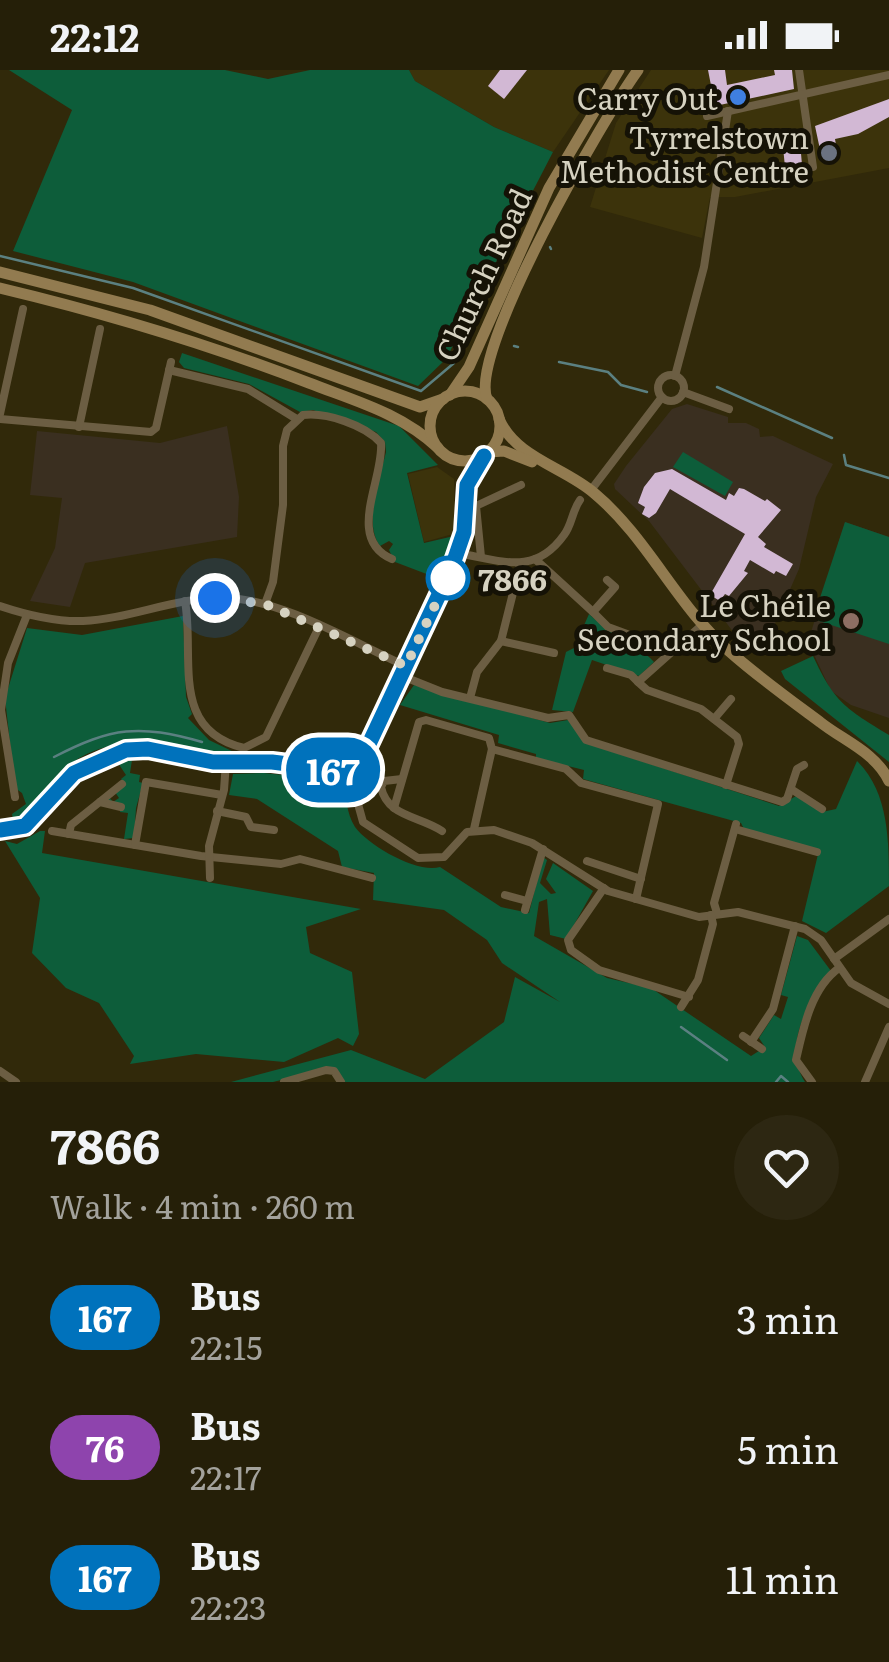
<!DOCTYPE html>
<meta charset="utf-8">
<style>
body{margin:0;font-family:Literata,serif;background:#2d2712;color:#f1f3f6;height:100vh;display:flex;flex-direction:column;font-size:38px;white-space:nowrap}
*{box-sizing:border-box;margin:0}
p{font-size:32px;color:#a3a29c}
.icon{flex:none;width:55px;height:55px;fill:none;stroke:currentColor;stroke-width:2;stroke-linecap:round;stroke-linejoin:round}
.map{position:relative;height:1012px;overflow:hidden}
.panel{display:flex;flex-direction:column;background:#251f08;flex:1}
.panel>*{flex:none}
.badge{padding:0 20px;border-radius:32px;font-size:35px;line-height:65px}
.you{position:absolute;width:50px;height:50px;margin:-25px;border:8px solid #fff;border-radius:50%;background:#1a73e8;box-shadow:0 0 0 15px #1a73e833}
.map>.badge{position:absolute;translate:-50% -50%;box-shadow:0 0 0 5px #fff}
.round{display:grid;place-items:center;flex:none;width:105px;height:105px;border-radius:52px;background:#2d2712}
.head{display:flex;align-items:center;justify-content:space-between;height:170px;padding:0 50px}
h1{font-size:48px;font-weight:700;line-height:75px}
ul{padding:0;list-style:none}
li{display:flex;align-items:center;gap:30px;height:130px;padding:0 50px}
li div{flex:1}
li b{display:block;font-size:38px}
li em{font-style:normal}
li .badge{min-width:110px;font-weight:700;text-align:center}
.status{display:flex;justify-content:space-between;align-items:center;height:70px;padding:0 50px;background:#251f08;direction:ltr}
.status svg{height:28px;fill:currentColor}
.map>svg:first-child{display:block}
.built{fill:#3c330b}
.education{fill:#3a2f20}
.green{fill:#0d5d3a}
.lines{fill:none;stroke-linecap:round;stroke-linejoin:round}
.stream{stroke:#5b8081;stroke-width:2.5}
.building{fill:#d2b8d4}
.street{stroke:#6c5e43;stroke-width:8}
.secondary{stroke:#927b50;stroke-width:11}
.line-casing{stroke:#fff;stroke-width:22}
.line{stroke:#0072bc;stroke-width:15}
.walk{stroke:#d6d2c1;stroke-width:10;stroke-dasharray:0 18}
.shop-dot{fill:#3f7fe0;stroke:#151206;stroke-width:4}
.worship-dot{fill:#6b7280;stroke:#151206;stroke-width:4}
.stop-dot{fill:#fff;stroke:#0072bc;stroke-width:5}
.education-dot{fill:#8d6e63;stroke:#151206;stroke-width:4}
.labels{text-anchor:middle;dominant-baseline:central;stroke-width:10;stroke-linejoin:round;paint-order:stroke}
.poi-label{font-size:30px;fill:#d6d2c1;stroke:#151206;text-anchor:end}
.street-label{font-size:30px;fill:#d6d2c1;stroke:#151206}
.stop-label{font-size:30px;font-weight:bold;fill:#d6d2c1;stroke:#151206;text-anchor:start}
</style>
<div class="status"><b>22:12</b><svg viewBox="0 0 49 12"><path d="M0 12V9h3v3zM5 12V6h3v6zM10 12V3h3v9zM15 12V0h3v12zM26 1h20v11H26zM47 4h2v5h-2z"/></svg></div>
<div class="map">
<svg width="889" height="1012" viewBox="0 0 889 1012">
<rect width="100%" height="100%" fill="#31290a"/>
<!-- built -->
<g class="built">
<polygon points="409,0 609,0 553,82 494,57 415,11"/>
<polygon points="651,0 889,0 889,98 735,127 710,127 702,168 590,137 616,53"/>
<polygon points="437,397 454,409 455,459 453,464 424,472 408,404"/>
</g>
<!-- education -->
<g class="education">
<polygon points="687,334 728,347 728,353 746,353 759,359 760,367 773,366 833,394 816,427 799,499 762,583 734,563 649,451 615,419 614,414 626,396 672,339"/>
<polygon points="227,356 239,427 237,467 85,493 70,537 30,531 55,478 62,428 30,425 37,361 160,373"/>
<polygon points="845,452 889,467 889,648 851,635 831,621 808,572"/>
</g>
<!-- green -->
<g class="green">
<polygon points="9,0 225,0 268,9 310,0 409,0 415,11 494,57 553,82 446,289 418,316 133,212 13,181 72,40"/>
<path d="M182 283 399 356 438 395 407 403 424 473 454 466 437 508 395 492 389 480 393 474 389 471 380 476C363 454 380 407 386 382L385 372 376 362 313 340 300 342 249 314 184 298 179 292Z"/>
<polygon points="683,382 733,412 725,426 673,397"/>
<polygon points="845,452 889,467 889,574 813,549"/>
<path d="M589 544C609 564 634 570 654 592L639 606 592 590 573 642 552 640 566 582 574 578Z"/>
<path d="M183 546 186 627 192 644 188 648 209 670 238 684C176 683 121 653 65 698 44 715 41 743 14 755L12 744 26 734 22 723 15 718 5 628 27 558 82 565Z"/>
<path d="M813 586C835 633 845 638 889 665V692L785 609 781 601Z"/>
<path d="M414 615 550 653 568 650 586 673 779 736 796 726 822 742 836 739 857 691C889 722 889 771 889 816L826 863 802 851 819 780 744 759 741 753 583 709 584 700 536 688V684L498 673 499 665 400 635Z"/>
<polygon points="132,690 130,703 140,705 139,712 143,713 136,738 134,768 124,769 128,743 120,742 121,736 106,733 109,727 113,732 119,728 115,722 125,714 121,709 126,705 118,693"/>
<path d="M264 703 339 711C347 725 346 743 355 757 369 776 418 804 440 797L501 837 529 843 543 787 547 790 540 813 551 824 556 823 546 809 553 793 593 821 566 869 550 865 547 829 539 832 534 866 607 908 651 918 751 986 765 977 759 968 774 945 781 949 788 927 781 925 797 866 808 870 831 901C808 933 782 975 805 1012H345L333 997 273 1012H231L351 980 425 1009 504 952 515 907 560 932 502 893 487 870 444 840 373 830 374 803 342 797 338 781 257 729 229 725 233 704Z"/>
<polygon points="40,761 45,761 42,783 361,839 306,857 310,883 352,902 359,964 353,976 338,968 284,992 196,984 130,994 134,986 99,933 66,918 32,883 40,828 5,771 17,774"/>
</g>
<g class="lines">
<!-- stream -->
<g class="stream">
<polyline points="550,177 551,179"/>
<polyline points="0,186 133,218 421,321 454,293 514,161"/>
<polyline points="514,276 518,277"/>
<polyline points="559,292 608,302 621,315 647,322"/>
<polyline points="717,317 832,368"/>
<polyline points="844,385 846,395 889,408"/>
<path d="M54 687C112 657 139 654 202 672"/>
<polyline points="681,957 727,990"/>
<polyline points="776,1012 781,1006 788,1012"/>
</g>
</g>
<!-- building -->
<g class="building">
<polygon points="500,0 527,0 504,29 488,16"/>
<polygon points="708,0 725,0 727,15 775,5 774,0 792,0 794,19 715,36"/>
<polygon points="889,29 889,47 858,64 835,69 838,87 822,89 815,56"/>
<polygon points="799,60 802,95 785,97 783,77 741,80 734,72 740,62"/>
<polygon points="672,399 726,430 729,423 734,426 739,418 744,419 765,431 767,429 781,440 758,467 766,474 764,477 793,494 786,506 776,501 774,504 750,490 744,501 748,503 729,526 725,524 720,531 710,525 745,464 670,419 656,443 649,448 642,444 645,437 638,433 644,417 655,403"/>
</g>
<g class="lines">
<!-- street -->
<g class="street">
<polyline points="799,0 813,97"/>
<polyline points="707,46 889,5"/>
<polyline points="169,300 248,319 295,348"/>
<circle cx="671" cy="318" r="13"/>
<polyline points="675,306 704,197 728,41"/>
<polyline points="683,322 729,339"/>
<polyline points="0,344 23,239"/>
<polyline points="0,349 151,362 156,358 171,292"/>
<polyline points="79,357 100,259"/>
<polyline points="591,420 662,327"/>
<path d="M457 483C500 490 534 507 564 465 572 455 572 441 580 430"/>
<polyline points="481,487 476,436 521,415"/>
<polyline points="535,489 593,542"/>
<polyline points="607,510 615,517 593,542 608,557 627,564"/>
<path d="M185 531C195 588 169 660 244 678L266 667 319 557"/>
<path d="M265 534 273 512 283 435V376L287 360 303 345C326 342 365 355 381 373 384 409 345 469 392 489"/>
<path d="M0 536C27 545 54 552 83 551 131 549 178 526 227 528 284 530 354 573 406 596"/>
<polyline points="702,555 638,612 647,620 701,639 737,667 739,674 726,715"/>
<polyline points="501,571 554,583"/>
<polyline points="607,598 631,605 638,612"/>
<polyline points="402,606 442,622 548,648 569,645 586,670 782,732 787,729 797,699 804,695"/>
<polyline points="470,628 477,602 501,571 520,495"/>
<polyline points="714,649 731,629"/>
<polyline points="348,698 363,752 418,788 444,787 467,762 494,760 532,773 608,821 699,847 738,842 805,859 821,870 851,913 889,934"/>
<path d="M402 709 384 711 381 717C387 747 420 746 442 761"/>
<polyline points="791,719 822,739"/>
<polyline points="15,727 1,640 8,593 27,545"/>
<polyline points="100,732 121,737"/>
<polyline points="394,738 419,652 426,650 489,668 492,679 566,699 581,713 658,734 636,829"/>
<polyline points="217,741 246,747 251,757 274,760"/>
<polyline points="474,759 492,679"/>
<polyline points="735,759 817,782"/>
<polyline points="52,761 201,786 281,794 300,789 372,808"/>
<polyline points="69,764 71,755 122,714"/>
<polyline points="135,775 146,712 222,725"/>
<polyline points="587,791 641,809"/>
<polyline points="210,808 209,776 224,720 226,692"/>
<polyline points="604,818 568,870 571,880 599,900 689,927"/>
<polyline points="505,825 527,831"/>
<polyline points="525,840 543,779"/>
<polyline points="717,843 714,833 736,754"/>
<polyline points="834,889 889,849"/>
<polyline points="681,937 698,910 713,854 711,845"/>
<polyline points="743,966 762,979"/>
<polyline points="751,972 773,939 795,856"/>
<polyline points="0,1001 16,1012"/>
<polyline points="284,1012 326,1000 334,1001 341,1012"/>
<path d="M812 1012 796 990C803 959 811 918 839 898"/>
<polyline points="865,1012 889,957"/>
</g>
<!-- secondary -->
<g class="secondary">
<polyline points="0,202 150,240 420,337 443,329"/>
<path d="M0 218C105 243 208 274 309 313 355 331 401 343 438 378"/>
<circle cx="465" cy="356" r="35"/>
<polyline points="450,325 469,297 549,118 619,0"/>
<path d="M487 329C468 281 604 47 638 0"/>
<path d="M499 349C516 388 564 397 594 423 648 468 676 535 729 581 757 606 789 629 820 652 844 671 875 682 889 711"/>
<polyline points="489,382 504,381 532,392"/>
<polyline points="0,760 25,756 74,703 122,681 147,679 213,692 271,692 337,700 361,691 452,497 464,462 467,415 484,385"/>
</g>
</g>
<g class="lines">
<!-- line casing -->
<g class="line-casing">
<polyline id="line" points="0,760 25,756 74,703 126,680 148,679 213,692 272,692 337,700 361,691 452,497 464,462 467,415 484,386"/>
</g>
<!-- line -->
<use href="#line" class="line"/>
<!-- walk -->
<polyline class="walk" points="215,528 265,534 406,596 448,508"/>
</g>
<!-- markers -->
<circle class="shop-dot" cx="738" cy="27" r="10"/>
<circle class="worship-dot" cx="829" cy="83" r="10"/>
<circle class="stop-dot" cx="448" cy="508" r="20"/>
<circle class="education-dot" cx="851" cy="551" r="10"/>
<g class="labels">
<!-- poi labels -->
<g class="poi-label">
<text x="718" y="27">Carry Out</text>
<text x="809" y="66">Tyrrelstown<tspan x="809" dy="34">Methodist Centre</tspan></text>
<text x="831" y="534">Le Chéile<tspan x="831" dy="34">Secondary School</tspan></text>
</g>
<!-- street labels -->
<g class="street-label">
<text transform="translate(482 204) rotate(-65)">Church Road</text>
</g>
<!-- stop labels -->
<g class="stop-label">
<text x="478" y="508">7866</text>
</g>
</g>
</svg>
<div class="you" style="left:215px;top:528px"></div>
<b class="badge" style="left:333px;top:700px;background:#0072bc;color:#fff">167</b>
</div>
<section class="panel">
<div class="head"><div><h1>7866</h1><p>Walk · 4 min · 260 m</p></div><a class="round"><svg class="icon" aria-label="heart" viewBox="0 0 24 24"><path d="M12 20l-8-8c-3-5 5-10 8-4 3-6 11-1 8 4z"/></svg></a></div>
<ul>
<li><span class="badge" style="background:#0072bc;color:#fff">167</span><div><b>Bus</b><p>22:15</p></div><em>3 min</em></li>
<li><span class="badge" style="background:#8e44ad;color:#fff">76</span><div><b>Bus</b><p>22:17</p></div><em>5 min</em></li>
<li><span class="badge" style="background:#0072bc;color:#fff">167</span><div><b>Bus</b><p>22:23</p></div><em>11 min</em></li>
</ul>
</section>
